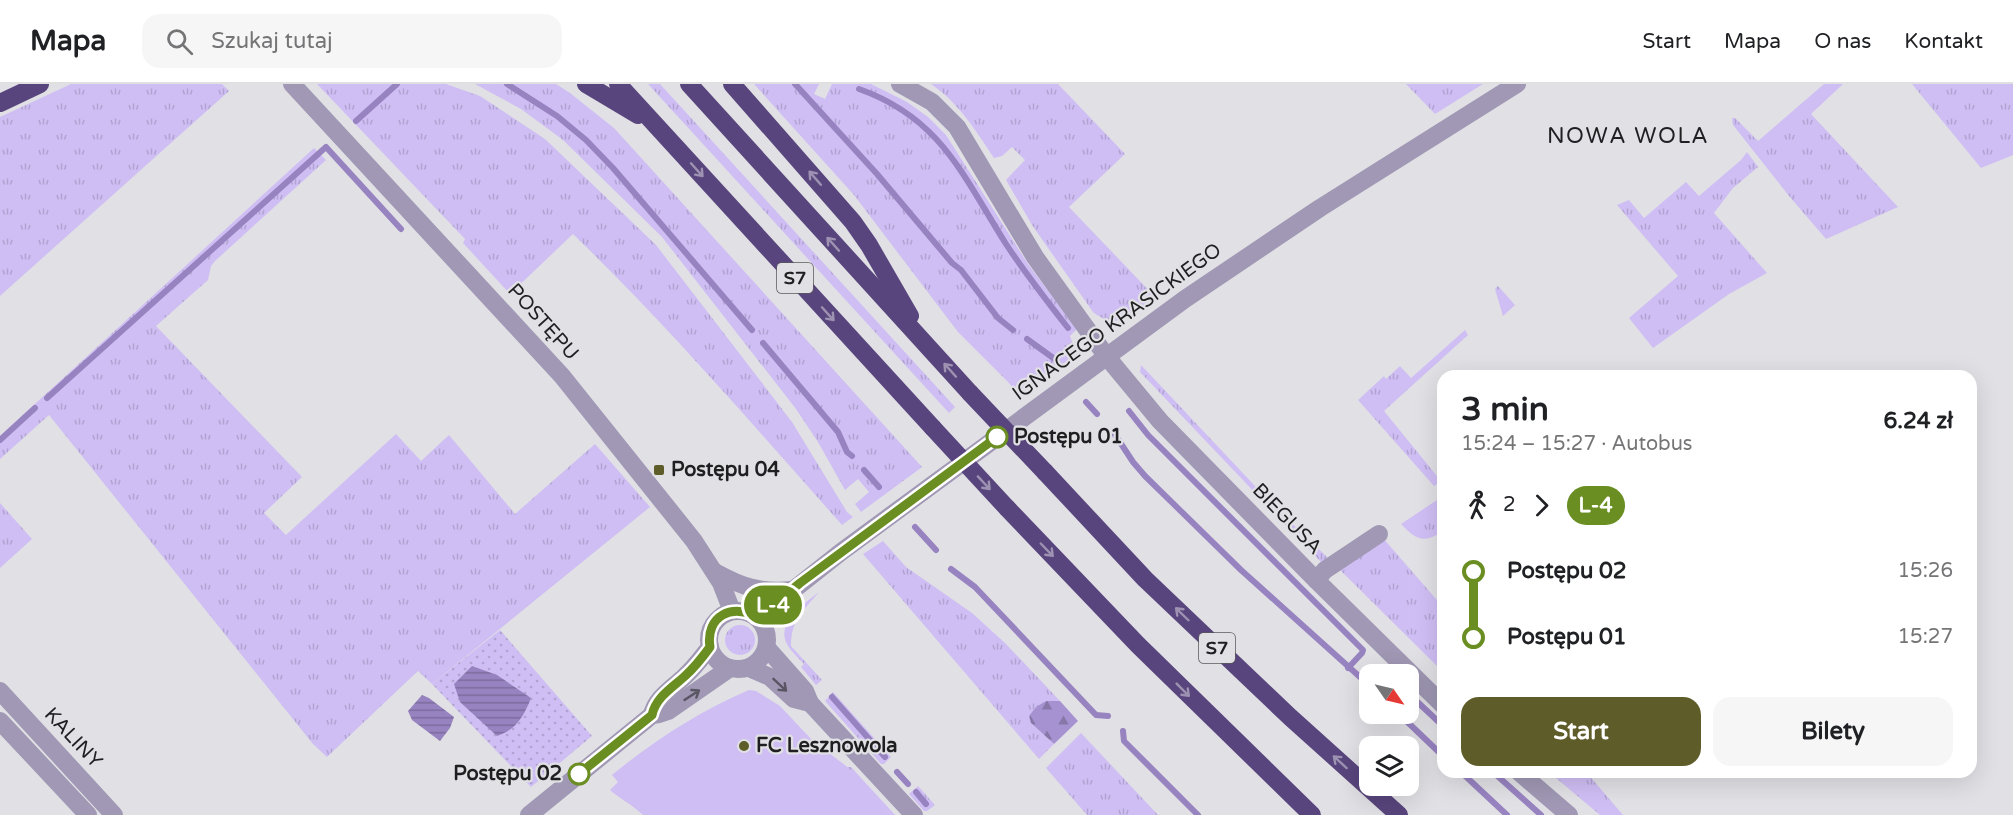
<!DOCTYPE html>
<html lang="pl">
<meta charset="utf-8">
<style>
body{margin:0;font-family:"Varela Round",sans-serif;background:#f6f6f6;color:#202124;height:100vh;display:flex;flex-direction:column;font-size:22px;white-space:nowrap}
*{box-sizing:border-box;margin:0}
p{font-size:20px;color:#757577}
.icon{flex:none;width:33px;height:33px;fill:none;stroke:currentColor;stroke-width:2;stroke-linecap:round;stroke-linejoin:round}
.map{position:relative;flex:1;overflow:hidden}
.drawer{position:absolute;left:1437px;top:286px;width:540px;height:408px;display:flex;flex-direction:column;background:#fff;border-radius:18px;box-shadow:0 6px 24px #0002}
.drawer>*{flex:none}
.badge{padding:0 12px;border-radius:20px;font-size:21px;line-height:39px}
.needle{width:39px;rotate:124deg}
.fabs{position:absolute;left:1359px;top:580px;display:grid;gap:12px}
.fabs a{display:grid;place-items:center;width:60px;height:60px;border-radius:12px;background:#fff;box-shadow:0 6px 24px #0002;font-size:30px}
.map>.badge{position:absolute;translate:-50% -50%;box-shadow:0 0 0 3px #fff}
.legs{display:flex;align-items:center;gap:9px;height:66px;padding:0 24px;font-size:20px}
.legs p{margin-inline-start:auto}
.head{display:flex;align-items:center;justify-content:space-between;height:102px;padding:0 24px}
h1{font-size:33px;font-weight:700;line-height:45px}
.action{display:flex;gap:12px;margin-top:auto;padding:12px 24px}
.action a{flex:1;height:69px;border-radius:18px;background:#5e5d2a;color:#fff;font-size:24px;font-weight:700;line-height:69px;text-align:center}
.action a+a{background:#f6f6f6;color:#202124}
ul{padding:0 24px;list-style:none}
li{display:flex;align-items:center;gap:21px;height:66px;font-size:22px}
li i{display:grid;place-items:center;width:9px;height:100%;margin:0 8px;background:currentColor}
li i::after{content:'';width:15px;height:15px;margin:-8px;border:4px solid;border-radius:50%;background:#fff}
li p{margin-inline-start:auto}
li:first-child i{background:linear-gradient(#0000 50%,currentColor 0)}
li:last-child i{background:linear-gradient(currentColor 50%,#0000 0)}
header{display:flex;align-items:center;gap:36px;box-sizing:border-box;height:84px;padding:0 30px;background:#fff;border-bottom:2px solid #e0e0e0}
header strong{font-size:28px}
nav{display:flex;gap:33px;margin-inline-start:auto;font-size:21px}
.search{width:420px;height:54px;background:#f6f6f6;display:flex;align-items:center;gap:15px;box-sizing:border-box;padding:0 21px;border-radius:18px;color:#757577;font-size:22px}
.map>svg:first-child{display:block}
.grass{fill:url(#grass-tufts)}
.forest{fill:url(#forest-firs)}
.garden{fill:url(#garden-dots)}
.pitch{fill:#cfbef4}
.water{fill:url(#water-rules)}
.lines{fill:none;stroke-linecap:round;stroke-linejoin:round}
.stream{stroke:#9883c1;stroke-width:6}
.minor{stroke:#a098b4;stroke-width:18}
.highway{stroke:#59457d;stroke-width:18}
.highway-bridge{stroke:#59457d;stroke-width:18}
.oneway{stroke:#9d92b1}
.oneway2{stroke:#595563}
.line-1-casing{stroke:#fff;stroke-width:14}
.line-1{stroke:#6b8e23;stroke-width:9}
.stop-1-dot{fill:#fff;stroke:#6b8e23;stroke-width:3}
.poi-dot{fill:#5e5d2a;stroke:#e1e0e5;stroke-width:2}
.labels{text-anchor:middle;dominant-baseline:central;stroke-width:4.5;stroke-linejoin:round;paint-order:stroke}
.shield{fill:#e1e0e5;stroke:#59585b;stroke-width:1.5}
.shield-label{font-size:18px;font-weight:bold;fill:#1f1e20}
.street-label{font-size:20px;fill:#1f1e20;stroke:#e1e0e5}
.stop-label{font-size:20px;font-weight:bold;fill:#1f1e20;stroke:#e1e0e5;text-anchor:start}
.poi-label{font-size:20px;font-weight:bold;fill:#1f1e20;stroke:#e1e0e5;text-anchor:start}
.quarter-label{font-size:22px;letter-spacing:1.5px;fill:#1f1e20;stroke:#e1e0e5}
</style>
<header>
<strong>Mapa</strong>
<div class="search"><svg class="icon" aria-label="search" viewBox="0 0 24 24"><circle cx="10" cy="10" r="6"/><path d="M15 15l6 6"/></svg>Szukaj tutaj</div>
<nav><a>Start</a><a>Mapa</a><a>O nas</a><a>Kontakt</a></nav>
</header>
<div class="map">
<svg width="2013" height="731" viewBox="0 0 2013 731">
<defs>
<pattern id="grass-tufts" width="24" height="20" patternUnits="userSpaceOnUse" patternTransform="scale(1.5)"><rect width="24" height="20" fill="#cfbef4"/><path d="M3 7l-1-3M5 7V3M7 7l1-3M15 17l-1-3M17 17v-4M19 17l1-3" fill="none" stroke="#b1a3d1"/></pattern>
<pattern id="forest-firs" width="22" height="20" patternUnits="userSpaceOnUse" patternTransform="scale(1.5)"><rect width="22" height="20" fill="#a692d0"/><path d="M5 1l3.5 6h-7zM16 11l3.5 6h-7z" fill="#8777a8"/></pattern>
<pattern id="garden-dots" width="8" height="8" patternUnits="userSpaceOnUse" patternTransform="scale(1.5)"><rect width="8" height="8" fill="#cfbef4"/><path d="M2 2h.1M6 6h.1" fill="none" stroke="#b1a3d1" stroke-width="1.8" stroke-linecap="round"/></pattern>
<pattern id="water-rules" width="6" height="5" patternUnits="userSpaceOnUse" patternTransform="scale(1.5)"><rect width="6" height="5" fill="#9883c1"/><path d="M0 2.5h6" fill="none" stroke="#7b6b9c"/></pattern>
</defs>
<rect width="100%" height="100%" fill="#e1e0e5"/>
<!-- grass -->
<g class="grass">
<polygon points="71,0 222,0 229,7 0,212 0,33"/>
<path d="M317 0H446L480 12 545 55 656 161 792 338 847 428 853 433 842 441C754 342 668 242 573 150L510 210 463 159 465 155Z"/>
<polygon points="475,0 556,0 570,9 614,44 922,383 861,428 855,420 869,408 858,395 845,406 818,358 796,325 662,153 563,56 521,25"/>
<polygon points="648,0 660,0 955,323 949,329"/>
<polygon points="754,0 819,0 814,10 825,15 832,0 871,0 907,18 928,33 946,51 1028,180 1077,245 1070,252 1075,266 1071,274 1020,312 1008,298 958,248 854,111"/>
<path d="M931 0H1058L1125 70 1069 123 1156 214C1133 229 1119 248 1093 228L1032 141 1006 96 1025 76 1012 63 1002 72 994 74C976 47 959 19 931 0Z"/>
<polygon points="1406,0 1483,0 1435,30"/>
<polygon points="1824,0 1843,0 1811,30 1898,123 1826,155 1789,112 1733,41 1732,34 1735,34 1758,57"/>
<polygon points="1912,0 2013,0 2013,71 1981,84"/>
<polygon points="314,64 326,76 215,177 211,182 208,196 156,242 302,393 264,429 286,451 396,350 421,377 449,351 515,430 595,360 650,423 432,600 418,587 327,673 313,660 49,331 0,375 0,352"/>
<polygon points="1747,68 1758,83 1733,104 1714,129 1767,189 1729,210 1653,264 1629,234 1678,192 1617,121 1629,116 1644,134 1686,98 1699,112 1741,76"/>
<polygon points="1498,202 1515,221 1503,232 1495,205"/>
<polygon points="1465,246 1468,251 1384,327 1441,397 1434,402 1358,316 1384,292 1386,295 1400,282 1411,294"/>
<polygon points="1141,281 1274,422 1328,474 1322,479 1140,288"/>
<path d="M1443 412V447C1424 460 1416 456 1401 440Z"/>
<polygon points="0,419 32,455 0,484"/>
<polygon points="1382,453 1443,523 1443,588 1337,483"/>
<polygon points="883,457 906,483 972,529 1005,559 1060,617 1046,617 1031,639 1054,660 1039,675 863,470"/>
<path d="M819 508C803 527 791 536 791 562L822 596 816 601 801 583 804 580C798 574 792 568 788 562 774 539 804 520 819 508Z"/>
<circle cx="740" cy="556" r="15"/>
<polygon points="833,608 891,673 884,680 881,680 825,617"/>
<polygon points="1081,649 1158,731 1087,731 1046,684"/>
<polygon points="846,683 851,683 895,731 891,731"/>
<polygon points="1550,689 1587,689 1623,731 1600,731"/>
<polygon points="918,702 935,721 927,727 924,727 909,710"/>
</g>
<!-- forest -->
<polygon class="forest" points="1046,617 1060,617 1078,637 1054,660 1031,639 1029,632 1036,623"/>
<!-- garden -->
<polygon class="garden" points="500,546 592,652 531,703 432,600"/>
<!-- pitch -->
<path class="pitch" d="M749 606 756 607 780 622 811 655 846 682 891 731H643C633 721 620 715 610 706L618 698 612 691C653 657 700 627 749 606Z"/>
<!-- water -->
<g class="water">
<path d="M472 582 497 591 531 614C524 632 516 646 497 652L460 618 454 600Z"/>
<polygon points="422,611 429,614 454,633 450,644 440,657 412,636 408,627"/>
</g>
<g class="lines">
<!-- stream -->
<g class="stream">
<polyline points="507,0 557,32 586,56 613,84 752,246"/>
<polyline points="795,0 877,90 952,179 961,186 998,234 1013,246"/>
<path d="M859 5C941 34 963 92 1006 160 1025 189 1047 217 1068 244"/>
<polyline points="356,37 397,0"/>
<polyline points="1027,255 1056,276"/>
<polyline points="763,259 838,348 847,368 852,372"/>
<polyline points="47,314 326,63 401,145"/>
<polyline points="1086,318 1097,330"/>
<polyline points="1129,327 1148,351 1363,566 1362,569 1348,584"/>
<polyline points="1114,349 1133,378 1145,392 1241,486 1370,602"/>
<polyline points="0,356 35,324"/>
<polyline points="864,386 879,403"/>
<polyline points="915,443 936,466"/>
<polyline points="951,485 975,503 1096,631 1108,632"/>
<polyline points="1408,609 1443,642"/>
<polyline points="832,613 885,673"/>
<polyline points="1399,630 1443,672"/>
<polyline points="1123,647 1124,657 1198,731"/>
<polyline points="897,688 908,700"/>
<polyline points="1461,688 1507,731"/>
<polyline points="1493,688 1541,731"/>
<polyline points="916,708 926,720"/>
</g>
<!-- minor -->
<g class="minor">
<polyline points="292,0 562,292 694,457 721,499 732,527"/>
<polyline points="900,0 932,18 957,43 1035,173 1107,273 1160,337 1316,496 1443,621"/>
<path d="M715 488C742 503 760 509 792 506"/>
<polyline points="1316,496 1325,486 1379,450"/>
<circle cx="738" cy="556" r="29"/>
<polyline points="758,534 841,468 1185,215 1320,124 1517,0"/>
<polyline points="767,564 805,607 810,619 914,731"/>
<polyline points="749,584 770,593 794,615 810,619"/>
<polyline points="0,607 114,731"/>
<path d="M652 631C656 613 673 604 685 592 695 583 702 573 710 563"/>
<polyline points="0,637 88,731"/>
<polyline points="1519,688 1569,731"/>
<polyline points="529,731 652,631 659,630 668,627 730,584"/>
</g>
<!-- highway -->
<g class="highway">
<polyline points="586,0 638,31"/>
<polyline points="618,0 933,344"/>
<polyline points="689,0 970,309"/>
<polyline points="732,0 853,138 869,161 910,232"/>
<polyline points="0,19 40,0"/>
<polyline points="1045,388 1145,495 1290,633 1399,731"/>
<polyline points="1007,424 1138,561 1312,731"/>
</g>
<!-- highway-bridge -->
<g class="highway-bridge">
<polyline points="970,309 1045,388"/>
<polyline points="933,344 1007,424"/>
</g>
</g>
<!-- one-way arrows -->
<defs><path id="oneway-shaft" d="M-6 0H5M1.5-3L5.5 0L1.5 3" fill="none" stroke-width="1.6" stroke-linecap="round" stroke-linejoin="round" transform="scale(1.5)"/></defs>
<g class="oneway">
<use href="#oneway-shaft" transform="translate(697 86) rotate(48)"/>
<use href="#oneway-shaft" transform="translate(815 94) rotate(-131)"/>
<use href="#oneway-shaft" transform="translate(833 160) rotate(-132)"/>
<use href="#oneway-shaft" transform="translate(828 230) rotate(48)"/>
<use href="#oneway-shaft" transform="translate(950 286) rotate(-132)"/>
<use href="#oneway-shaft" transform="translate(984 399) rotate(47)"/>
<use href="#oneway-shaft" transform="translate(1047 466) rotate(46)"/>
<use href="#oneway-shaft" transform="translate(1182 530) rotate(-136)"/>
<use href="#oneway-shaft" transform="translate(1183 606) rotate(45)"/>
<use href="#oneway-shaft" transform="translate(1340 678) rotate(-138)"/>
</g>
<g class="oneway2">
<use href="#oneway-shaft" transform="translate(780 601) rotate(43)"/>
<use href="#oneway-shaft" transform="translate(692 611) rotate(-33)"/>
</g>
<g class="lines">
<!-- line-1 casing -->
<g class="line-1-casing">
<path id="line-1" d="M579 690 652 631C656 613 672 604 685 592 695 583 702 574 710 563 705 532 733 518 758 534L800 499 997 353"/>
</g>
<!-- line-1 -->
<use href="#line-1" class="line-1"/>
</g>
<!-- markers -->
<g class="stop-1-dot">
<circle cx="997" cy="353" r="10"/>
<circle cx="579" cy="690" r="10"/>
</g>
<g class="poi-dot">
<rect x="653" y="380" width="12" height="12" rx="3"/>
<circle cx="744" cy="662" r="6"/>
</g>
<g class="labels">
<!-- shield labels -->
<g class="shield">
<rect x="777" y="179" width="36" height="30" rx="4.5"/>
<rect x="1199" y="549" width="36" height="30" rx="4.5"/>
</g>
<g class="shield-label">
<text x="795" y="194">S7</text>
<text x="1217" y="564">S7</text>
</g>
<!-- street labels -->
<g class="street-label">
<text transform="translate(543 238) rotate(48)">POSTĘPU</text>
<text transform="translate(1117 238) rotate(-36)">IGNACEGO KRASICKIEGO</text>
<text transform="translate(1287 435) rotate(46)">BIEGUSA</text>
<text transform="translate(73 654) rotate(47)">KALINY</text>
</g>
<!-- stop labels -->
<g class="stop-label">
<text x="1014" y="353">Postępu 01</text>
<text x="562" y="690" text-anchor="end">Postępu 02</text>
</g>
<!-- poi labels -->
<g class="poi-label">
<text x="671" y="386">Postępu 04</text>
<text x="756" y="662">FC Lesznowola</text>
</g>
<!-- quarter labels -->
<g class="quarter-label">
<text x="1628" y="52">NOWA WOLA</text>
</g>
</g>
</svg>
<div class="fabs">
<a><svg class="needle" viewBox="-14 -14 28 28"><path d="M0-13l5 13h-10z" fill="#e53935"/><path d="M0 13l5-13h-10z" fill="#757577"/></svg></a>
<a><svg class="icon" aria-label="layers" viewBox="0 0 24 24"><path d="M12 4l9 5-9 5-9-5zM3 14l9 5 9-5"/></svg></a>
</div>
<b class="badge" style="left:773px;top:521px;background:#6b8e23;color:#fff">L-4</b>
<section class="drawer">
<div class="head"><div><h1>3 min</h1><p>15:24 – 15:27 · Autobus</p></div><b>6.24 zł</b></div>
<div class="legs"><svg class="icon" aria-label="walk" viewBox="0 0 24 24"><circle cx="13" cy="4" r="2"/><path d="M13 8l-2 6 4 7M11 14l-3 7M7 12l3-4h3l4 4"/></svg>2<svg class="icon" aria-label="forward" viewBox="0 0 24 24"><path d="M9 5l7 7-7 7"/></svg><b class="badge" style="background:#6b8e23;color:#fff">L-4</b></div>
<ul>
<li><i style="color:#6b8e23"></i><b>Postępu 02</b><p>15:26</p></li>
<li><i style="color:#6b8e23"></i><b>Postępu 01</b><p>15:27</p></li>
</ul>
<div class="action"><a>Start</a><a>Bilety</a></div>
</section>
</div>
